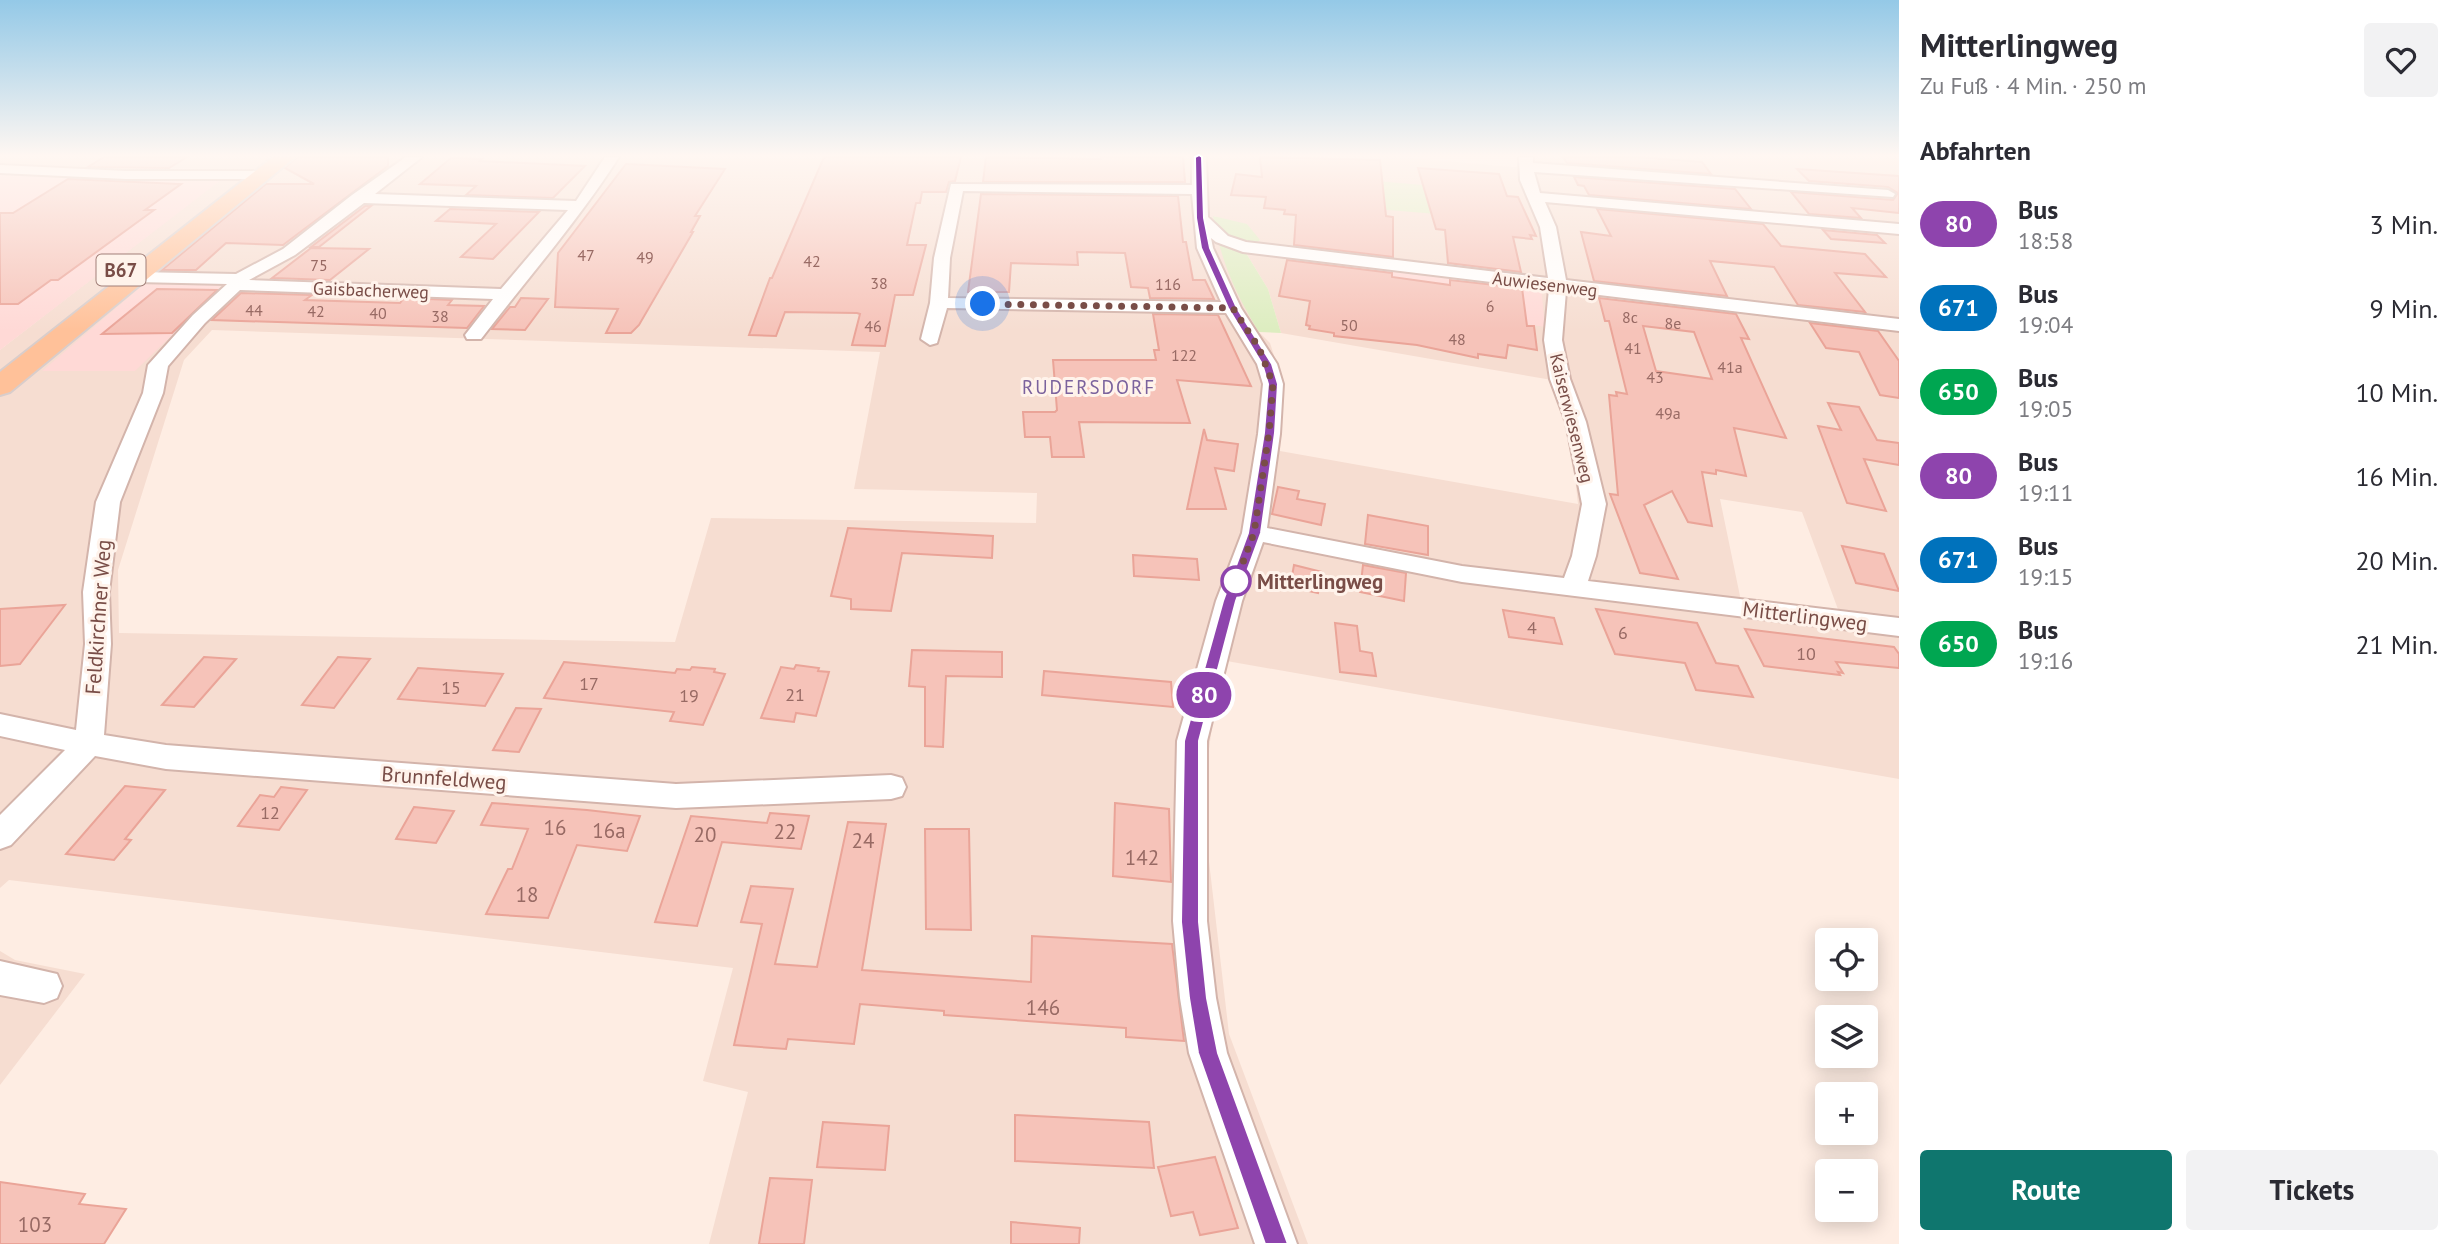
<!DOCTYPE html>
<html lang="de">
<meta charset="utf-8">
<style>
body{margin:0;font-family:"PT Sans",sans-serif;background:#f2f2f3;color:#2b2b33;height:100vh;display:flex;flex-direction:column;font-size:26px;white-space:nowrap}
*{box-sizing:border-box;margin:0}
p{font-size:23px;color:#7c7c81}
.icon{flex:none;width:38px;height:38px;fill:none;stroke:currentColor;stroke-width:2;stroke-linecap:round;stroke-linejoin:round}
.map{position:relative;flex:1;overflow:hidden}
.panel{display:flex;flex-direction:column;background:#fff;width:560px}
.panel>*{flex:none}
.badge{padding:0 14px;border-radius:23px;font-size:24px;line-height:46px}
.buttons{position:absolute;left:1815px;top:928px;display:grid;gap:14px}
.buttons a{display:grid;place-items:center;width:63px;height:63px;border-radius:7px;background:#fff;box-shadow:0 4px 18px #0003;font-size:35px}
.you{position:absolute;width:35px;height:35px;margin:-18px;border:5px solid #fff;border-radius:50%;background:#1a73e8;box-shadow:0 0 0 10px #1a73e833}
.map>.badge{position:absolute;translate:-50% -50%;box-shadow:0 0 0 4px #fff}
h2{padding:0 21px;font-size:26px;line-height:63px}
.round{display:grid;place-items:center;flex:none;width:74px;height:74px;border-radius:7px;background:#f2f2f3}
.summary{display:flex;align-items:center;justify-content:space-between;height:119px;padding:0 21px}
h1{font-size:33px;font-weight:700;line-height:52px}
.primary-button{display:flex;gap:14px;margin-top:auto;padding:14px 21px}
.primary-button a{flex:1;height:80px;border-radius:7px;background:#0f766e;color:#fff;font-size:28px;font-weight:700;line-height:80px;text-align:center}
.primary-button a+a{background:#f2f2f3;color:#2b2b33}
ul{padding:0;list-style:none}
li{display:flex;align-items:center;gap:21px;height:84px;padding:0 21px}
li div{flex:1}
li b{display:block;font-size:26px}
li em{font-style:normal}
li .badge{min-width:77px;font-weight:700;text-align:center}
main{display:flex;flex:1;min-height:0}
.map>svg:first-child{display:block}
.residential{fill:#f6ddd1;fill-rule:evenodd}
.commercial{fill:#ffd9d6}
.green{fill:#ddedc0}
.building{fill:#f6c3b9;stroke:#eaa498;stroke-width:2;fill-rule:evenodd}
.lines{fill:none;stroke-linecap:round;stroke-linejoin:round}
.minor-casing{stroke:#d3b4ab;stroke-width:4}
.primary-casing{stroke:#d9cdcb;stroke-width:4}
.minor{fill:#fff;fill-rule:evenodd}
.primary{fill:#ffc199;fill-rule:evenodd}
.line{fill:#8e44ad;stroke:#fff;stroke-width:2}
.walk{stroke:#794d47;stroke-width:7;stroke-dasharray:0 12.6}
.stop-dot{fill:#fff;stroke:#8e44ad;stroke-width:3.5}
.labels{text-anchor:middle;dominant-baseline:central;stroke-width:6;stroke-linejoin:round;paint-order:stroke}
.far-number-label{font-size:16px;fill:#986a64}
.far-street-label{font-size:18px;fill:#794d47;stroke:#fff3eb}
.number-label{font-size:18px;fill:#986a64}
.shield{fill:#fff3eb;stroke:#a17f78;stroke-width:2}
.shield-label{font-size:19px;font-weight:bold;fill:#794d47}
.far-neighbourhood-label{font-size:19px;letter-spacing:2px;fill:#7b629d;stroke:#fff3eb}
.stop-label{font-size:21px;font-weight:bold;fill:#794d47;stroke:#fff3eb;text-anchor:start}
.street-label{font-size:21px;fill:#794d47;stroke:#fff3eb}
.near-number-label{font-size:21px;fill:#986a64}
</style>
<main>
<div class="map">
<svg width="1899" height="1244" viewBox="0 0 1899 1244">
<rect width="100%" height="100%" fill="#feede3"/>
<!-- residential -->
<g class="residential">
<path d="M0 157H1400L1513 167 1522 166 1517 157H1899V779L1221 660 1202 801 1229 1034 1308 1244H709L748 1092 703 1081 733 968 9 880 0 888V350L234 169 97 168 0 163ZM1214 216 1260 240 1246 253 1268 289 1281 333 1552 380 1573 459 1578 504 1280 451 1283 384 1270 343 1259 332ZM212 330 880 352 854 489 1037 493 1036 523 711 518 675 642 119 633 118 570 184 360ZM1720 499 1802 512 1839 612 1741 601Z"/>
<polygon points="0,951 15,960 85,974 0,1085"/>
</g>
<!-- commercial -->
<g class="commercial">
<polygon points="0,172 135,178 221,180 0,350"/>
<polygon points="1377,266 1541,286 1545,327 1374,299"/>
<polygon points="204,283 222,287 135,371 42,371 144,284"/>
</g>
<!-- green -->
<g class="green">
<polygon points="1344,178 1455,188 1461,216 1352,207"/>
<path d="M1213 216 1247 224 1260 240 1246 253 1268 289 1281 333 1259 332C1236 295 1220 259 1213 216Z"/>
</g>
<!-- building -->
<g class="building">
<polygon points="104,157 187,157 169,168 88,167"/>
<polygon points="297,157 388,157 388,166 283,245 226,243 196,270 162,270 266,184 314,184 285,168"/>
<polygon points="824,157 961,157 955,181 949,182 946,192 922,192 920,203 916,203 907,245 926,245 913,295 895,295 885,346 852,345 860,314 857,313 785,312 776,336 749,335 770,278 772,278"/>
<polygon points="986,157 1101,159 1101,157 1183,157 1185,182 983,182"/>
<polygon points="1260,157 1380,160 1386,216 1393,217 1393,257 1294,245 1296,215 1284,214 1285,210 1264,208 1266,197 1231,195 1236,174 1262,177"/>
<polygon points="1563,157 1638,157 1702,162 1711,174 1567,163"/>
<polygon points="451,158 482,159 480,161 585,166 553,198 466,195 476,186 420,184"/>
<polygon points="626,164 725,169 695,216 700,216 691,232 693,232 639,325 631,333 606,333 618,309 555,307 558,253"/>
<polygon points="1418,168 1499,174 1507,196 1518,197 1536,236 1530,235 1532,239 1513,237 1521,272 1448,263 1445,230 1436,229"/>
<polygon points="1797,169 1899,176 1899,213 1852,208 1861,218 1809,214 1791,192 1893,200 1898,193 1888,187 1809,181"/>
<polygon points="1574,177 1735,189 1751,209 1589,195 1584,186 1578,185"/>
<polygon points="68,179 181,184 145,210 154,210 58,280 51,280 18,304 0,304 0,213 13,213"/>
<polygon points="981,194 1178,196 1183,242 1186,242 1193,280 1205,280 1214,299 1150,298 1148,288 1131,287 1125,253 1077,252 1078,265 1011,263 1009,292 968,292"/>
<polygon points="365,206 371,206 319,247 311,247"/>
<polygon points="450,209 539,212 493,259 461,257 496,224 436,221"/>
<polygon points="1597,209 1763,224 1781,246 1865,254 1886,277 1835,273 1865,312 1798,305 1774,267 1710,261 1727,296 1594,281 1581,232 1611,236"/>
<polygon points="1823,230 1877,235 1885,243 1831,239"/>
<polygon points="311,248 369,249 330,280 272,278"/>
<polygon points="1287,260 1392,273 1392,277 1450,285 1450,280 1522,288 1527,326 1534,326 1537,350 1508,345 1506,358 1478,354 1478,358 1417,345 1334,336 1334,333 1309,329 1310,326 1306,325 1310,301 1279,296"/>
<polygon points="157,289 217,290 172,333 102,334"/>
<polygon points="241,293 312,295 305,300 400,303 404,298 452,300 448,305 484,306 467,328 212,320"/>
<polygon points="521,298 548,299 525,330 492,329 510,307 515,307"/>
<path d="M1599 298 1736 314 1749 339 1741 338 1786 438 1734 428 1746 476 1716 470V474L1702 472 1712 526 1688 522 1672 491 1644 505 1678 579 1640 573 1610 494 1618 495 1609 395 1617 396 1616 392 1627 394 1609 321H1605ZM1643 326 1694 332 1712 379 1656 371Z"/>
<polygon points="1153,314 1218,315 1251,386 1177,380 1190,423 1079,422 1084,457 1052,457 1050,437 1025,437 1023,412 1055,412 1057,410 1053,360 1156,360 1154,350 1159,350"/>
<polygon points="1810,323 1878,331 1899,361 1899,398 1880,395 1859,352 1826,348"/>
<polygon points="1828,403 1859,407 1877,440 1899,443 1899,465 1864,459 1886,511 1847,503 1818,426 1841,430"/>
<polygon points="1204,429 1207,440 1238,444 1234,471 1215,468 1226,509 1187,509"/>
<polygon points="1278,487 1299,491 1297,499 1325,504 1321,525 1272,514"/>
<polygon points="1368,515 1428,526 1428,555 1365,544"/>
<polygon points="848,528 993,536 992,558 902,553 891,611 851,609 851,599 831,596"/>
<polygon points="1842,546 1884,554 1899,591 1856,583"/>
<polygon points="1133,555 1197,559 1199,580 1134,576"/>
<polygon points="1294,565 1322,572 1318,593 1290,587"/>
<polygon points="1363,565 1406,573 1404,601 1360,592"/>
<polygon points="65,605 20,664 0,666 0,609"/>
<polygon points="1596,609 1697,623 1716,663 1738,666 1753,697 1696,690 1685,663 1615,654"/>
<polygon points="1503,610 1554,618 1562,644 1509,637"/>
<polygon points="1335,623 1357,626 1360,651 1372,653 1376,676 1340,672"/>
<polygon points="1745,629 1894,647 1899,654 1899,668 1836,662 1843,673 1838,672 1840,675 1764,666"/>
<polygon points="912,650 1002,652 1002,677 946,676 943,747 925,746 925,687 909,686"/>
<polygon points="204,657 236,659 194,707 162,705"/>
<polygon points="338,657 370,659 334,708 302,705"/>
<polygon points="564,662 675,673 677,669 690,670 692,667 715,669 714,672 725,674 703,725 670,721 674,712 544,698"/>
<polygon points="796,665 819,668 818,671 829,672 816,716 796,713 794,722 761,718 781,667 794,669"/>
<polygon points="418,668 503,674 485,706 398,699"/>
<polygon points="1044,671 1171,682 1173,707 1042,695"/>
<polygon points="516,708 541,709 519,752 493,750"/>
<polygon points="125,786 165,790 125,839 131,840 114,860 66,854"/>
<polygon points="281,787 307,790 279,830 238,826 260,795 274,797"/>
<polygon points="492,803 587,810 640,816 627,851 577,845 548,918 486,914 508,869 512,869 528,829 481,825"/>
<polygon points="1115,803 1169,809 1171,882 1113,876"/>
<polygon points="414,807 454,811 436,843 396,839"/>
<polygon points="770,813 809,816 801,849 722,842 697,926 655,922 691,816 767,823"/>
<polygon points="848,822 886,824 862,970 1031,982 1032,936 1172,944 1184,1041 1126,1037 1126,1028 944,1015 944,1011 860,1004 854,1044 788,1039 786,1049 734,1045 762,924 741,922 751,886 793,889 775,964 817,967"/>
<polygon points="925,829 969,829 971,930 926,929"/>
<polygon points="1015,1115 1149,1122 1154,1168 1015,1161"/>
<polygon points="823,1122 889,1126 885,1170 817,1167"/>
<polygon points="1215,1157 1238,1228 1200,1235 1193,1212 1171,1216 1158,1167"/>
<polygon points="770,1178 812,1180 804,1244 759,1244"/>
<polygon points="0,1182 85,1194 79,1204 126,1209 104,1244 0,1244"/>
<polygon points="1011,1222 1080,1228 1079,1244 1011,1244"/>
</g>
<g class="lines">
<!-- minor casing -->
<g class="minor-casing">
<g id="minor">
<path d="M406 157H422L375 194 576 201 605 157H619C578 221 527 279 481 339H467L465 335 493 299 240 290 205 323 168 366 163 393 120 502 109 592 111 644 104 735 166 745 676 784 891 775 902 778 906 787 902 796 891 799 676 808 166 769 95 756 11 845 0 849V815L65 750 0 736V714L76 730 85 644 83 592 96 502 143 393 148 365 193 315 227 284 136 282 127 277 136 272 236 274 283 249 352 195ZM364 203 568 210 501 289 249 280 295 255Z"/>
<path d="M1192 157H1206L1208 217 1228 236 1246 242 1548 278 1540 227 1520 180 1519 157H1533V163L1888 190 1895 194 1893 197 1534 172 1540 193 1899 224V234L1545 202 1556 227 1566 280 1899 319V331L1566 291 1562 340 1570 379 1586 422 1606 504 1596 556 1588 581 1899 618V636L1462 582 1263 542 1242 601 1207 741V921L1216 998 1227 1053 1297 1244H1255L1189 1053 1180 998 1173 921 1177 741 1216 601 1242 533 1258 434 1263 384 1257 364 1226 313 947 308 937 343 930 345 921 339 930 303 934 258 951 184 1192 185ZM963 191 1192 194 1197 248 1221 302 948 298 950 258ZM1211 238 1216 242 1243 252 1549 289 1544 340 1550 379 1566 422 1582 504 1572 556 1564 578 1462 566 1267 528 1280 434 1283 384 1277 364 1241 308 1213 248Z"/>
<polygon points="0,165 126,171 260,171 267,175 260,179 126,179 0,173"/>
<polygon points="0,961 57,974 62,986 57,998 44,1003 0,995"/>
</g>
</g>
<!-- primary casing -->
<g class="primary-casing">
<polygon id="primary" points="273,157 295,157 10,392 0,395 0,372"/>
</g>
<!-- minor -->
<use href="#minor" class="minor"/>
<!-- primary -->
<use href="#primary" class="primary"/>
</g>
<!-- sky -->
<linearGradient id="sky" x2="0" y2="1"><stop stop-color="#94c9e7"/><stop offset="0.47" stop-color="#fff7f2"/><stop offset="1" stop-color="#fff7f2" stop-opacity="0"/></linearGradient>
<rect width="1899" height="331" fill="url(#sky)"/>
<!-- line -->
<polygon class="line" points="1199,155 1202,157 1204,218 1210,248 1237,308 1272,364 1278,384 1275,433 1261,533 1236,601 1199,741 1199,922 1207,998 1218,1053 1288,1244 1265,1244 1198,1053 1189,998 1181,922 1184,741 1223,601 1248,533 1264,433 1268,384 1262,364 1228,308 1201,248 1196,218 1195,157"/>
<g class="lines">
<!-- walk -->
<polyline class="walk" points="983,304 1233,308 1259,348 1273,384 1269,433 1254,533 1236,581"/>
</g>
<!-- markers -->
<circle class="stop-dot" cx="1236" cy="581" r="14"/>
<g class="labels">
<!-- far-number labels -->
<g class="far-number-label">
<text x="586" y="255">47</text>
<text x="645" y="257">49</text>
<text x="812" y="261">42</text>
<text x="319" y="265">75</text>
<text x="879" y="283">38</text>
<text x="1168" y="284">116</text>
<text x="1490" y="306">6</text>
<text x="254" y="310">44</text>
<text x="316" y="311">42</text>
<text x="378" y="313">40</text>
<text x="440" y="316">38</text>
<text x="1630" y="317">8c</text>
<text x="1673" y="323">8e</text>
<text x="1349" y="325">50</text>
<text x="873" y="326">46</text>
<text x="1457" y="339">48</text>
<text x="1633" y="348">41</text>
<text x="1184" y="355">122</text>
<text x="1730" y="367">41a</text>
<text x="1655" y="377">43</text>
<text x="1668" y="413">49a</text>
</g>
<!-- far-street labels -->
<g class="far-street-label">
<text transform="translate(1545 284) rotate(7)">Auwiesenweg</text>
<text transform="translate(371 290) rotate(2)">Gaisbacherweg</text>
<text transform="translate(1572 418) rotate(76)">Kaiserwiesenweg</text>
</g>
<!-- number labels -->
<g class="number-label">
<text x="1532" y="627">4</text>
<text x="1623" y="632">6</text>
<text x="1806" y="653">10</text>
<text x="589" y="683">17</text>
<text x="451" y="687">15</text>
<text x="795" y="694">21</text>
<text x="689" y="695">19</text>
<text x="270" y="812">12</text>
</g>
<!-- shield labels -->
<rect class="shield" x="96.5" y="254.5" width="49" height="31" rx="5"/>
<g class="shield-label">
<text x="121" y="270">B67</text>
</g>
<!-- far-neighbourhood labels -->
<g class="far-neighbourhood-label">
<text x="1089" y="387">RUDERSDORF</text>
</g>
<!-- stop labels -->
<g class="stop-label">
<text x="1257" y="581">Mitterlingweg</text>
</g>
<!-- street labels -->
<g class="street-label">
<text transform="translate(1805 616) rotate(7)">Mitterlingweg</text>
<text transform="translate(98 617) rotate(-86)">Feldkirchner Weg</text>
<text transform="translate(444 778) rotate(4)">Brunnfeldweg</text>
</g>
<!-- near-number labels -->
<g class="near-number-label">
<text x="555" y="827">16</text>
<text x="609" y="830">16a</text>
<text x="785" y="831">22</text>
<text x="705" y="834">20</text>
<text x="863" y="840">24</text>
<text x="1142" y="857">142</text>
<text x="527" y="894">18</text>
<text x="1043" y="1007">146</text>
<text x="35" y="1224">103</text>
</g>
</g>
</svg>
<div class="buttons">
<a><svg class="icon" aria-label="locate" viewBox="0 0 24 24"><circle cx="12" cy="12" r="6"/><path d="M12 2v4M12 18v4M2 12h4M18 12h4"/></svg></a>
<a><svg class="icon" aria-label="layers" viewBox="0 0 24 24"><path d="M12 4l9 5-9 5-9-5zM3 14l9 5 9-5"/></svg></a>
<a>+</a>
<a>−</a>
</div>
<div class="you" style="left:983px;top:304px"></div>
<b class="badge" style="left:1204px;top:695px;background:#8e44ad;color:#fff">80</b>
</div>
<section class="panel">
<div class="summary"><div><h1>Mitterlingweg</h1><p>Zu Fuß · 4 Min. · 250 m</p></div><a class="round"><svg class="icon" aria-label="heart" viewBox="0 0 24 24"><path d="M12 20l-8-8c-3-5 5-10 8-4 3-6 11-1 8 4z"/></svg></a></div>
<h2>Abfahrten</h2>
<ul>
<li><span class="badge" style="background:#8e44ad;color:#fff">80</span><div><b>Bus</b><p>18:58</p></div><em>3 Min.</em></li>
<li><span class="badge" style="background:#0072bc;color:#fff">671</span><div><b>Bus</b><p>19:04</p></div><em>9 Min.</em></li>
<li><span class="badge" style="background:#00a651;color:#fff">650</span><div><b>Bus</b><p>19:05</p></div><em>10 Min.</em></li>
<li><span class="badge" style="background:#8e44ad;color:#fff">80</span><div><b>Bus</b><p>19:11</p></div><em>16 Min.</em></li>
<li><span class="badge" style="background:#0072bc;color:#fff">671</span><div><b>Bus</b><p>19:15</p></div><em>20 Min.</em></li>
<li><span class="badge" style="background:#00a651;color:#fff">650</span><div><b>Bus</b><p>19:16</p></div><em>21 Min.</em></li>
</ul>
<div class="primary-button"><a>Route</a><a>Tickets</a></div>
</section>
</main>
